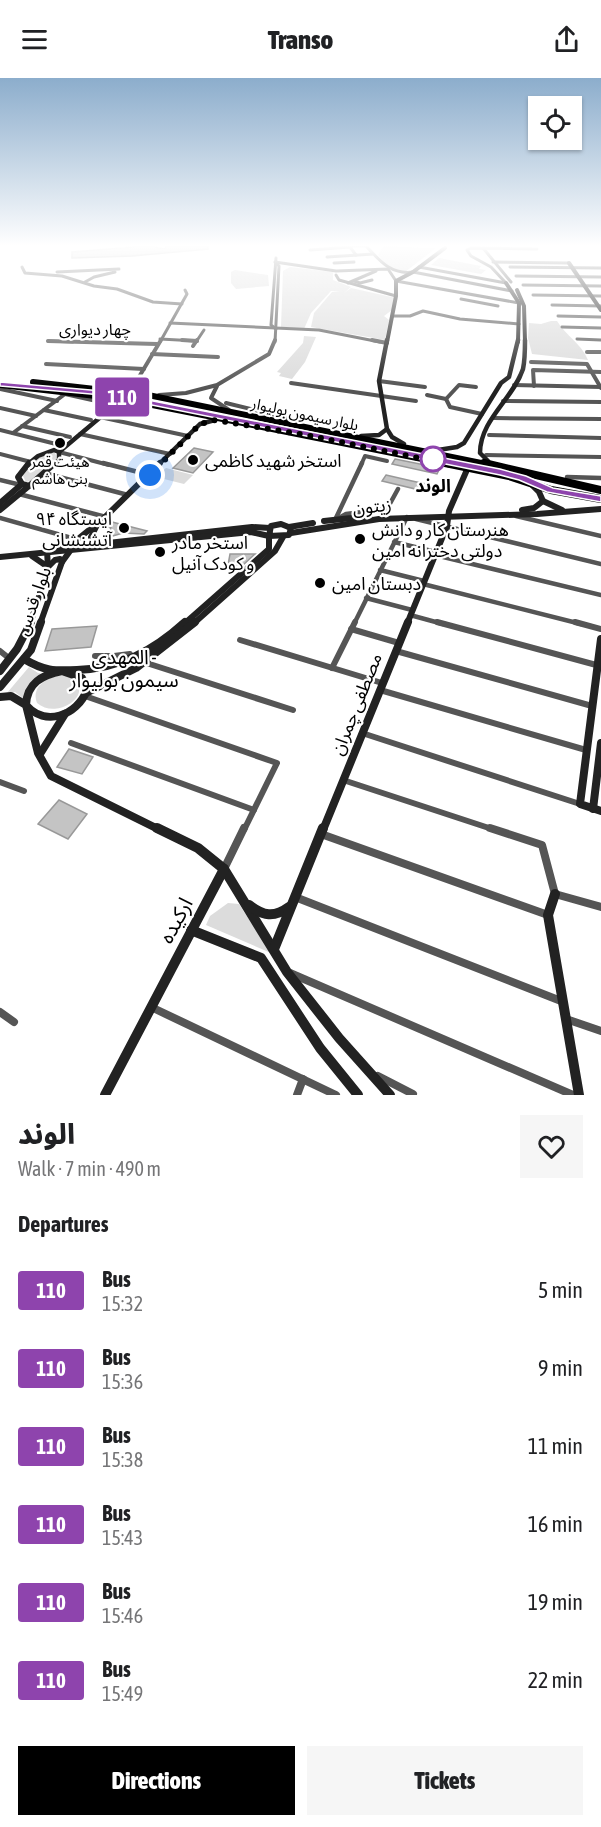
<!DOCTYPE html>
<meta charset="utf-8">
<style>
body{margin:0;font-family:"Asap Condensed","Noto Sans Arabic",sans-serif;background:#f6f6f6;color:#202124;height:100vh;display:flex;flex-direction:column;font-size:22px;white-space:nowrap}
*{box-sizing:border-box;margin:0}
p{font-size:20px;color:#757577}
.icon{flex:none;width:33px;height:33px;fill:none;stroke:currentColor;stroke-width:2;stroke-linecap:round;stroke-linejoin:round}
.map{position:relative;height:1017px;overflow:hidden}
.side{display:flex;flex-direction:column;background:#fff;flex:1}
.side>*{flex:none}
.badge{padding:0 12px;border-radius:4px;font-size:21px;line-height:39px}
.buttons{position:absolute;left:528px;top:18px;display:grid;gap:12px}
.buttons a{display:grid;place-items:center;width:54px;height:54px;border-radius:0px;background:#fff;box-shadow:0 2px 4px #0004;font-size:30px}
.you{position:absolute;width:30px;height:30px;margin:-15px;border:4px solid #fff;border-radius:50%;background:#1a73e8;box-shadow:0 0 0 9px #1a73e833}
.map>.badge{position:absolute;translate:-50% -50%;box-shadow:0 0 0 3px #fff}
h2{padding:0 18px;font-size:22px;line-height:54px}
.round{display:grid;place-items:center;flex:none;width:63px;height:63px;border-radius:0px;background:#f6f6f6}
.headline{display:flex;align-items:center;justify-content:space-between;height:102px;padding:0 18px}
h1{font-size:28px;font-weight:800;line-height:45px}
.cta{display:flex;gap:12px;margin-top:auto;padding:12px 18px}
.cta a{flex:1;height:69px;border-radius:0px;background:#000;color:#fff;font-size:24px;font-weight:800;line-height:69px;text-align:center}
.cta a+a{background:#f6f6f6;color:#202124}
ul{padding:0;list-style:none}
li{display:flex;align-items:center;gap:18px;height:78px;padding:0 18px}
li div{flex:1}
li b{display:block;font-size:22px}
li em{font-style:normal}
li .badge{min-width:66px;font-weight:700;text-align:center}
header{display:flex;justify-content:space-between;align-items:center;height:78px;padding:0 18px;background:#fff;font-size:27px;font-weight:800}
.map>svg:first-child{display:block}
.green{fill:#dcdcdc}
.building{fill:#c4c4c4;stroke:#999;stroke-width:1.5}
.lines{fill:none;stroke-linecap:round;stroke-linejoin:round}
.street-far4{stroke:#555;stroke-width:3}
.street-far3{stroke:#555;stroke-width:4}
.street-far2{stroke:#555;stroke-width:4.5}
.street-far1{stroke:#555;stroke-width:6}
.street{stroke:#555;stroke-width:8}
.secondary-far4{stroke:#222;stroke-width:4}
.secondary-far3{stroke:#222;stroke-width:4.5}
.secondary-far2{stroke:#222;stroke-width:6}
.secondary-far1{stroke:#222;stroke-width:8}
.secondary{stroke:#222;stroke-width:10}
.primary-far1{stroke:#000;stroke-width:6}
.primary{stroke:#000;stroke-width:8}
.line{fill:#8e44ad;stroke:#fff;stroke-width:1.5}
.walk{stroke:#000;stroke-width:6;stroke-dasharray:0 10.8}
.poi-dot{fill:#000;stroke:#fff;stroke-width:2}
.stop-dot{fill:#fff;stroke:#8e44ad;stroke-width:3}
.labels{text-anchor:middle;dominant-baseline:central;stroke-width:4.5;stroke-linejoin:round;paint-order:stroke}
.far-street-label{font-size:15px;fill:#000;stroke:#fff}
.far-poi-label{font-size:15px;fill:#000;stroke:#fff}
.far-neighbourhood-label{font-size:16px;fill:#000;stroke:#fff}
.poi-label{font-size:18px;fill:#000;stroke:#fff;text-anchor:start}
.stop-label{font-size:18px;font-weight:bold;fill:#000;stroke:#fff}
.street-label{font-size:18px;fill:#000;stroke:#fff}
.neighbourhood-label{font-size:20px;fill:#000;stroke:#fff}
.near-street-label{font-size:21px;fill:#000;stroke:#fff}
</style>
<header><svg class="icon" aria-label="menu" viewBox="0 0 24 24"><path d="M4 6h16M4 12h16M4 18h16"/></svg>Transo<svg class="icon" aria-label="share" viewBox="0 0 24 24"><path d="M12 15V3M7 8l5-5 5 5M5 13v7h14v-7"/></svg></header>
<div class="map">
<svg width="601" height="1017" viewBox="0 0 601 1017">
<rect width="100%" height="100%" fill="#fff"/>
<!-- green -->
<g class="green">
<polygon points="383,168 436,170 405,194 389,190 378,177"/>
<polygon points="439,180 481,188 479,191 486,192 481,196 431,187"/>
<polygon points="290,189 333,194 333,202 351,209 344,215 351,210 396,220 392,232 384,238 389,242 385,262 311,249 314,235 332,214 340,213 331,213 311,235 304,251 281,249 283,193"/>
<polygon points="235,192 268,197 269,208 236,211 231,205 231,194"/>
<path d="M551 243H557C566 258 581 265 588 282L532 276 528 260 529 245 541 246Z"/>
<polygon points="304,258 316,259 305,284 292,301 279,298 281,295 277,294 303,265"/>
<path d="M55 374 57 382 30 403 26 404 23 398C30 385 41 377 55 374Z"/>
<polygon points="166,390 193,397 184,406 156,399"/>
<polygon points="29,589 38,595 49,597 24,621 15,614 7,615"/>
<path d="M64 597C102 611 59 644 37 625 30 607 50 598 64 597Z"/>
<polygon points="228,825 239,826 271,875 206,847 210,838"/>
</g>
<!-- building -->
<g class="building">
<polygon points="147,168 165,171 166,168 208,168 208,171 132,178 72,180 72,174"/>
<polygon points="194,370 213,374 193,395 173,390"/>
<polygon points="395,381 440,390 437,396 392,386"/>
<polygon points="386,397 412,403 431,407 428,414 382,403"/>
<polygon points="112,444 147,453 144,456 123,455 113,458 109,454 111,449 107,449"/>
<polygon points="230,476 255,476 243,487 228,487"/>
<polygon points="97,548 91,569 45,573 52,551"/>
<polygon points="69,671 93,679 82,696 57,689"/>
<polygon points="59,722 87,736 68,761 38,746"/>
</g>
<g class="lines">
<!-- street-far4 -->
<g class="street-far4">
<path d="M350 168H366C380 183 391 197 413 194L512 213"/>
<polyline points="483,170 511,204"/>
<polyline points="310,172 350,169 356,177"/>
<polyline points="327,179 373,176"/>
<polyline points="276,180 271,247 276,251"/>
<polyline points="275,184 336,193 388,191 396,203 519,225"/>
<polyline points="493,184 569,185"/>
<polyline points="334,185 354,184"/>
<polyline points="22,189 25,195 62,198 94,208 117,211 153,224 182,226"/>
<polyline points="419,189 506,205"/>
<polyline points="510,189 601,190"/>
<polyline points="57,194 119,191"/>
<polyline points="336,197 339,202 396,218"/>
<polyline points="516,198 601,199"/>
<polyline points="354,203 360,205 372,202"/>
<polyline points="85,204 94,199 115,194"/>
<polyline points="348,205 376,193"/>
<polyline points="506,205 491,189 471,178 467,172 471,170 537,171"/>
<polyline points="523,207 601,208"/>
<polyline points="533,217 601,218"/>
<polyline points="461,221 498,228"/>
<polyline points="552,227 601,228"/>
<polyline points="392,238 410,238 423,233 460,241 519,246"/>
<polyline points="558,238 601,239"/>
<polyline points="170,245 319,252 380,264"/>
<polyline points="562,249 601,250"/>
<polyline points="160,261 197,263"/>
<polyline points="577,261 601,262"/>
<polyline points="48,263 73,264"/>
<polyline points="160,264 187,216 185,212"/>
<polyline points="196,264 204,252"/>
<polyline points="275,264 279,188 276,185"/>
</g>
<!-- street-far3 -->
<g class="street-far3">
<polyline points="182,262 197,263"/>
<polyline points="372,262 387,265"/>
<polyline points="48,263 157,266"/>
<polyline points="193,268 197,262"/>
<polyline points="587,274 601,274"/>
<polyline points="152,276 218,279"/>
<polyline points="531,284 587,286 601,310"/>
<polyline points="46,286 144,291"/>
<polyline points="379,303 425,309"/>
<polyline points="291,305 416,323"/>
<polyline points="514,307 601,309"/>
<polyline points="217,308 211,320 229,332"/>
<polyline points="534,308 533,292 601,294"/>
<polyline points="0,311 57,323"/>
<polyline points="130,314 161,262"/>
<polyline points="159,317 186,315 217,307 269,276 275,262"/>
<polyline points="427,317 446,321 450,329 482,336"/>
<polyline points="446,321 459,307 476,309"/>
<polyline points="503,323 601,324"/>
<polyline points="226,325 284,339 292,344"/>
<polyline points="0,330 36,338"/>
<polyline points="44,332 91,342"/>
<polyline points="100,339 188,358"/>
<polyline points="494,340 601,341"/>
<polyline points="22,348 70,359"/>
<polyline points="0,352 60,367"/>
<polyline points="13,355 65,316 110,326"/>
<polyline points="80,356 170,376"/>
<polyline points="489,357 601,360"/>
<polyline points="59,374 109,387"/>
<polyline points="0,376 31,384"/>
<polyline points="486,377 601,379"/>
<polyline points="361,387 365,378 387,383"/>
</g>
<!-- street-far2 -->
<g class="street-far2">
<polyline points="103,385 150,397"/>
<polyline points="44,395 128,417"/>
<polyline points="567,399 601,400"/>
<polyline points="0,402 21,407"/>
<polyline points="19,416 106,439"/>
<polyline points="516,438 601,458"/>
<polyline points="0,440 68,459"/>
<polyline points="337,441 346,436 387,431 398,411"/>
<polyline points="416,441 601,486"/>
<polyline points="335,442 362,385"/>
<polyline points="394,464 436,474"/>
<polyline points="435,477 601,517"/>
<polyline points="380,492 424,503"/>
<polyline points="423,506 581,546"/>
<polyline points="366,520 412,532"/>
<polyline points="410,537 443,546"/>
<polyline points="354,546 407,439"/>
</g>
<!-- street-far1 -->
<g class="street-far1">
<polyline points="437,544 600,588"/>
<polyline points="575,544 601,551"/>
<polyline points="351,551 399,565"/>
<polyline points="240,562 382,605"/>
<polyline points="0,573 10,581"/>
<polyline points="396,573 592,628"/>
<polyline points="95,578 114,578"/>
<polyline points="104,587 114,578 130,576 134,581 293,632"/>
<polyline points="332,590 355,544"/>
<polyline points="380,612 586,672"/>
<polyline points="85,618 277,685 244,752"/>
<polyline points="362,655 580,726"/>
<polyline points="71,665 254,732"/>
<polyline points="343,702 495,752"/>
<polyline points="0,704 24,713"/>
</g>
<!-- street -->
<g class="street">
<polyline points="490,750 542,767 555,816 601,829"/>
<polyline points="321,756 548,837"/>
<polyline points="224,791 244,750"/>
<polyline points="295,819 561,923"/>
<polyline points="290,895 573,1017"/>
<polyline points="151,929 336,1017"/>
<polyline points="0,934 14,944"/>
<polyline points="566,941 601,953"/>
<polyline points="378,998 413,1016"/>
<polyline points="297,1017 303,1001"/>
</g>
<!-- secondary-far4 -->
<g class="secondary-far4">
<polyline points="569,185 601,232"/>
<polyline points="506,205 519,225 518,264"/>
<polyline points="517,212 524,228 525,264"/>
<polyline points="387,264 396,218 396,203 413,194 445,170"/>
</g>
<!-- secondary-far3 -->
<g class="secondary-far3">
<polyline points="387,262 379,303 387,351 392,359 404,366"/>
<polyline points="361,358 379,357 387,351"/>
<polyline points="438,372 457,369 464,365 501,305 509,299 518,262"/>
<polyline points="59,374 122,321"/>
<path d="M488 383 480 375C480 342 513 321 523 291 525 282 525 272 525 262"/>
<polyline points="27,387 38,378 54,372 59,374 59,382 54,387"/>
<polyline points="158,387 200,346 215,342"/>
</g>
<!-- secondary-far2 -->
<g class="secondary-far2">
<polyline points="29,385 18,399 22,406 29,408 55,385"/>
<polyline points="543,423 562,432"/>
<polyline points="0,425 22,406"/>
<polyline points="0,432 29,408"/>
<polyline points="522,432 534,430 543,423 539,414 531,406"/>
<polyline points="324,443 370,438"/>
<polygon points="281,446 291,450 289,457 269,458 271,448"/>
<polyline points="289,449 313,445"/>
<polyline points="291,455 379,441 537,436 601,431"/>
<polyline points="108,465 252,449 270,450"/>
<polyline points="100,466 91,459 97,447 160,385"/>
<polyline points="58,471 73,465 94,448"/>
<polyline points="32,478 48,489 55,482 60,481 62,484"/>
<polyline points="0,479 251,454 269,458"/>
<polyline points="30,546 48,491 47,472"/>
<polyline points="40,546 62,484 70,473"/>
<polyline points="184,546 269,471 269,458"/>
<polyline points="193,546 275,473 283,459"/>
<polyline points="407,546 447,448 449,433 466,394"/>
</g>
<!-- secondary-far1 -->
<g class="secondary-far1">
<polyline points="601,561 580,726 601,733"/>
<path d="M24 581C44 593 54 593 77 592 121 590 153 573 185 544"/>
<polyline points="0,593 17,571 31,544"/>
<path d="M62 593 82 600 87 612C77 638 45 649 26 627 27 605 42 597 62 593Z"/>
<polyline points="0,609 31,572 41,544"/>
<polyline points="86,615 136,590 195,544"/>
<polyline points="0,619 11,618 26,627 38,675 51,698 160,752"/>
<polyline points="40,676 65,636"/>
<polyline points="593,731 601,665"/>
<polyline points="323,752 408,544"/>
</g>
<!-- secondary -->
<g class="secondary">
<polyline points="157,750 198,770 224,791 287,894 339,960 390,1017"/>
<polyline points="555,816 548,837 579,1017"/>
<path d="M249 827C263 838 274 840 289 829"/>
<polyline points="191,852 261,880 320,970 358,1017"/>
<polyline points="274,871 323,750"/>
<polyline points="105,1017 224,791"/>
</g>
<!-- primary-far1 -->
<g class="primary-far1">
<polyline points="33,304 148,317 491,387"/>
<polyline points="0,307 122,321 452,387"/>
</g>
<!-- primary -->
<g class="primary">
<polyline points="445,385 509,398 551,412 601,421"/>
<polyline points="484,385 601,412"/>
</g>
</g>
<!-- sky -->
<linearGradient id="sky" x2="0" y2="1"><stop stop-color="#8cadcc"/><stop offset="0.54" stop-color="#fff"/><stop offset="1" stop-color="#fff" stop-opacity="0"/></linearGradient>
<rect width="601" height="310" fill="url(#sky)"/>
<!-- line -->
<polygon class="line" points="0,304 102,313 500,391 526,398 553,410 601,418 601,424 547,414 519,402 500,397 102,317 0,308"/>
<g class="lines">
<!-- walk -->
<polyline class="walk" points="150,397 200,346 215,342 311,358 429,382 433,381"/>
</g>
<!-- markers -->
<g class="poi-dot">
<circle cx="60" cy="365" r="6"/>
<circle cx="193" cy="382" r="6"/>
<circle cx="124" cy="450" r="6"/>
<circle cx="360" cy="461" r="6"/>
<circle cx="160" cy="474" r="6"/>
<circle cx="320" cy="505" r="6"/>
</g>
<circle class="stop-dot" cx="433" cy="381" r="12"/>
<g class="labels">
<!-- far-street labels -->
<g class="far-street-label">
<text transform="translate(305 336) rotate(12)">بلوار سیمون بولیوار</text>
</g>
<!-- far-poi labels -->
<g class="far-poi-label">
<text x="60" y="383">هیئت قمر<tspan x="60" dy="17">بنی هاشم</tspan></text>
</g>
<!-- far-neighbourhood labels -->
<g class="far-neighbourhood-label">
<text x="95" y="251">چهار دیواری</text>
</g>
<!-- poi labels -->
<g class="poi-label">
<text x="205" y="382">استخر شهید کاظمی</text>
<text x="112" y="440" text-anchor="end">ایستگاه ۹۴<tspan x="112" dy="21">آتشنشانی</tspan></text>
<text x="372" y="451">هنرستان کار و دانش<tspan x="372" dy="21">دولتی دخترانه امین</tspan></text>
<text x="172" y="464">استخر مادر<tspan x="172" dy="21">و کودک آنیل</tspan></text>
<text x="332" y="505">دبستان امین</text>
</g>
<!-- stop labels -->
<g class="stop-label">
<text x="433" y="407">الوند</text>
</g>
<!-- street labels -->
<g class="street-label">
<text transform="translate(372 428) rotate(-6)">زیتون</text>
<text transform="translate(33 523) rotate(-70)">بلوار قدس</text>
<text transform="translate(356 626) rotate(-68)">مصطفی چمران</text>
</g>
<!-- neighbourhood labels -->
<g class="neighbourhood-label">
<text x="124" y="578">المهدی -<tspan x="124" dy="23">سیمون بولیوار</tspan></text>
</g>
<!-- near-street labels -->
<g class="near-street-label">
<text transform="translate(175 842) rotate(-62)">ارکیده</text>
</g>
</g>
</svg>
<div class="buttons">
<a><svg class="icon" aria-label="locate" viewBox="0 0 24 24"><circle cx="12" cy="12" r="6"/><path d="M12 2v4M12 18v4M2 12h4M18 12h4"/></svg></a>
</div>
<div class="you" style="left:150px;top:397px"></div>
<b class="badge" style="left:122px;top:319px;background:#8e44ad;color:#fff">110</b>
</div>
<section class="side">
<div class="headline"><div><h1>الوند</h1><p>Walk · 7 min · 490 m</p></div><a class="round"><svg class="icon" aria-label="heart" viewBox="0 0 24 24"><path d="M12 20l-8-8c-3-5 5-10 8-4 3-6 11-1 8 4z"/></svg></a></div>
<h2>Departures</h2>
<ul>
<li><span class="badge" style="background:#8e44ad;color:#fff">110</span><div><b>Bus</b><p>15:32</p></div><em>5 min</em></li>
<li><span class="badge" style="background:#8e44ad;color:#fff">110</span><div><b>Bus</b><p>15:36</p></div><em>9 min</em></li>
<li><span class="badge" style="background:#8e44ad;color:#fff">110</span><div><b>Bus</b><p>15:38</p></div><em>11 min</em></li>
<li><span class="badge" style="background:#8e44ad;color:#fff">110</span><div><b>Bus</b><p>15:43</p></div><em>16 min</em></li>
<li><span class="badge" style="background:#8e44ad;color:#fff">110</span><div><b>Bus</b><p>15:46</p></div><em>19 min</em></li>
<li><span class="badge" style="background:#8e44ad;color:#fff">110</span><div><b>Bus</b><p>15:49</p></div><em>22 min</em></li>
</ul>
<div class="cta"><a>Directions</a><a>Tickets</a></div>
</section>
